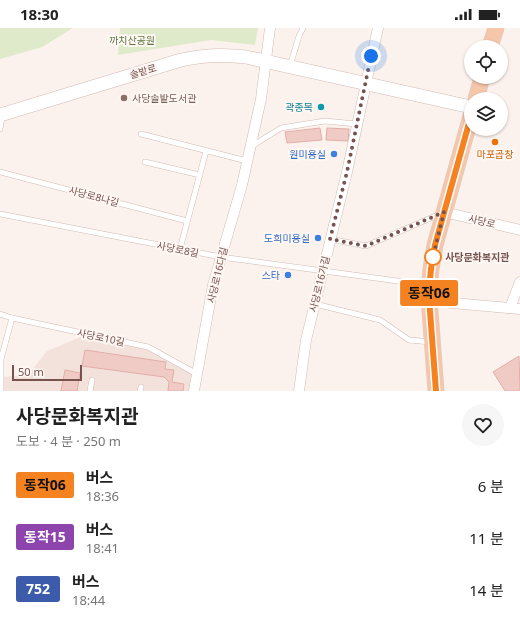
<!DOCTYPE html>
<html lang="ko">
<meta charset="utf-8">
<style>
body{margin:0;font-family:"Noto Sans","Noto Sans KR",sans-serif;background:#f6f6f6;color:#222;height:100vh;display:flex;flex-direction:column;font-size:15px;white-space:nowrap}
*{box-sizing:border-box;margin:0}
p{font-size:13px;color:#767676}
.icon{flex:none;width:22px;height:22px;fill:none;stroke:currentColor;stroke-width:2;stroke-linecap:round;stroke-linejoin:round}
.map{position:relative;height:363px;overflow:hidden}
.details{display:flex;flex-direction:column;background:#fff;flex:1}
.details>*{flex:none}
.badge{padding:0 8px;border-radius:3px;font-size:14px;line-height:26px}
.buttons{position:absolute;left:464px;top:12px;display:grid;gap:8px}
.buttons a{display:grid;place-items:center;width:44px;height:44px;border-radius:50%;background:#fff;box-shadow:0 1px 3px #0004;font-size:20px}
.scale{position:absolute;left:12px;bottom:10px;width:70px;box-sizing:border-box;padding-left:4px;border:2px solid #77534f;border-top:0;font-size:11px;line-height:14px;white-space:nowrap;color:#77534f;-webkit-text-stroke:3px #fef7f3;paint-order:stroke}
.you{position:absolute;width:20px;height:20px;margin:-10px;border:3px solid #fff;border-radius:50%;background:#1a73e8;box-shadow:0 0 0 6px #1a73e833}
.map>.badge{position:absolute;translate:-50% -50%;box-shadow:0 0 0 2px #fff}
.round{display:grid;place-items:center;flex:none;width:42px;height:42px;border-radius:21px;background:#f6f6f6}
.headline{display:flex;align-items:center;justify-content:space-between;height:68px;padding:0 16px}
h1{font-size:19px;font-weight:700;line-height:30px}
ul{padding:0;list-style:none}
li{display:flex;align-items:center;gap:12px;height:52px;padding:0 16px}
li div{flex:1}
li b{display:block;font-size:15px}
li em{font-style:normal}
li .badge{min-width:44px;font-weight:700;text-align:center}
.status{display:flex;justify-content:space-between;align-items:center;height:28px;padding:0 20px;background:#fff;direction:ltr}
.status svg{height:11px;fill:currentColor}
.map>svg:first-child{display:block}
.residential{fill:#f3e2db}
.green{fill:#dfeacb}
.building{fill:#f0cbc5;stroke:#e2aea7}
.lines{fill:none;stroke-linecap:round;stroke-linejoin:round}
.service-casing{stroke:#d1bab4;stroke-width:6}
.minor-casing{stroke:#d1bab4;stroke-width:11}
.tertiary-casing{stroke:#d1bab4;stroke-width:14}
.primary-casing{stroke:#d9cfce;stroke-width:17}
.service{stroke:#fff;stroke-width:5}
.minor{stroke:#fff;stroke-width:10}
.tertiary{stroke:#fff;stroke-width:13}
.primary{stroke:#f6c6aa;stroke-width:16}
.line-casing{stroke:#fff;stroke-width:9}
.line{stroke:#f58220;stroke-width:6}
.walk{stroke:#77534f;stroke-width:4;stroke-dasharray:0 7.2}
.education-dot{fill:#8d6e63;stroke:#fef7f3;stroke-width:1.5}
.culture-dot{fill:#0f9aa8;stroke:#fef7f3;stroke-width:1.5}
.food-dot{fill:#e8710a;stroke:#fef7f3;stroke-width:1.5}
.shop-dot{fill:#3f7fe0;stroke:#fef7f3;stroke-width:1.5}
.stop-dot{fill:#fff;stroke:#f58220;stroke-width:2}
.labels{text-anchor:middle;dominant-baseline:central;stroke-width:4;stroke-linejoin:round;paint-order:stroke}
.park-label{font-size:10px;fill:#607645;stroke:#fef7f3}
.street-label{font-size:10px;fill:#77534f;stroke:#fef7f3}
.education-label{font-size:10px;fill:#785e54;stroke:#fef7f3;text-anchor:start}
.culture-label{font-size:10px;fill:#0d838f;stroke:#fef7f3;text-anchor:end}
.shop-label{font-size:10px;fill:#366cbe;stroke:#fef7f3;text-anchor:end}
.food-label{font-size:10px;fill:#c56008;stroke:#fef7f3}
.stop-label{font-size:10px;font-weight:bold;fill:#77534f;stroke:#fef7f3;text-anchor:start}
</style>
<div class="status"><b>18:30</b><svg viewBox="0 0 49 12"><path d="M0 12V9h3v3zM5 12V6h3v6zM10 12V3h3v9zM15 12V0h3v12zM26 1h20v11H26zM47 4h2v5h-2z"/></svg></div>
<div class="map">
<svg width="520" height="363" viewBox="0 0 520 363">
<rect width="100%" height="100%" fill="#fcf2ed"/>
<!-- residential -->
<polygon class="residential" points="88,306 148,319 197,346 194,363 1,363 2,349 28,347 47,323"/>
<!-- green -->
<g class="green">
<polygon points="0,0 73,0 42,19 0,31"/>
<polygon points="120,0 258,0 255,17 211,12 118,27"/>
</g>
<!-- building -->
<g class="building">
<polygon points="320,100 322,112 287,115 285,104"/>
<polygon points="327,100 349,101 348,113 326,112"/>
<polygon points="85,322 166,334 165,341 174,342 172,354 184,356 183,363 168,363 169,354 164,349 82,338"/>
<polygon points="519,328 520,363 505,363 493,344"/>
<polygon points="65,342 80,345 77,363 61,363"/>
</g>
<g class="lines">
<!-- service casing -->
<g class="service-casing">
<g id="service">
<polyline points="290,38 299,8 303,0"/>
<polyline points="0,101 2,88"/>
<polyline points="141,106 247,133"/>
<polyline points="252,118 281,100 325,93 356,96"/>
<polyline points="145,134 200,147"/>
<polyline points="0,144 187,193"/>
<polyline points="0,186 221,229 427,257"/>
<polyline points="330,211 366,218 440,186"/>
<polyline points="180,221 206,123"/>
<polyline points="315,276 380,292 409,312 431,314"/>
<polyline points="0,286 12,290 148,319 197,346"/>
<polyline points="1,363 1,331 12,290"/>
<polyline points="90,363 92,352"/>
<polyline points="140,363 141,359"/>
</g>
</g>
<!-- minor casing -->
<g class="minor-casing">
<g id="minor">
<polyline points="444,184 520,202"/>
<polyline points="430,273 520,281"/>
<polyline points="510,280 520,254"/>
<polyline points="194,363 213,257 242,157 261,71 270,0"/>
<polyline points="299,363 306,312 347,144 378,0"/>
</g>
</g>
<!-- tertiary casing -->
<g class="tertiary-casing">
<path id="tertiary" d="M0 87 181 32C203 27 223 26 246 29L471 79"/>
</g>
<!-- primary casing -->
<g class="primary-casing">
<g id="primary">
<polyline points="490,19 496,0"/>
<polyline points="476,71 482,49"/>
<polyline points="436,363 430,283 429,262 431,241 435,217 471,88"/>
</g>
</g>
<!-- service -->
<use href="#service" class="service"/>
<!-- minor -->
<use href="#minor" class="minor"/>
<!-- tertiary -->
<use href="#tertiary" class="tertiary"/>
<!-- primary -->
<use href="#primary" class="primary"/>
</g>
<g class="lines">
<!-- line casing -->
<g class="line-casing">
<polyline id="line" points="436,363 430,283 429,262 431,241 435,217 471,88"/>
</g>
<!-- line -->
<use href="#line" class="line"/>
<!-- walk -->
<polyline class="walk" points="371,28 347,144 330,211 366,218 444,184 433,229"/>
</g>
<!-- markers -->
<circle class="education-dot" cx="124" cy="70" r="4"/>
<circle class="culture-dot" cx="321" cy="79" r="4"/>
<circle class="food-dot" cx="495" cy="114" r="4"/>
<g class="shop-dot">
<circle cx="334" cy="126" r="4"/>
<circle cx="318" cy="210" r="4"/>
<circle cx="288" cy="247" r="4"/>
</g>
<circle class="stop-dot" cx="433" cy="229" r="8"/>
<g class="labels">
<!-- park labels -->
<g class="park-label">
<text x="132" y="12">까치산공원</text>
</g>
<!-- street labels -->
<g class="street-label">
<text transform="translate(143 43) rotate(-17)">솔밭로</text>
<text transform="translate(94 168) rotate(15)">사당로8나길</text>
<text transform="translate(482 193) rotate(13)">사당로</text>
<text transform="translate(178 221) rotate(11)">사당로8길</text>
<text transform="translate(217 247) rotate(-76)">사당로16다길</text>
<text transform="translate(319 256) rotate(-76)">사당로16가길</text>
<text transform="translate(101 309) rotate(12)">사당로10길</text>
</g>
<!-- education labels -->
<g class="education-label">
<text x="132" y="70">사당솔밭도서관</text>
</g>
<!-- culture labels -->
<g class="culture-label">
<text x="313" y="79">곽종목</text>
</g>
<!-- shop labels -->
<g class="shop-label">
<text x="326" y="126">원미용실</text>
<text x="310" y="210">도희미용실</text>
<text x="280" y="247">스타</text>
</g>
<!-- food labels -->
<g class="food-label">
<text x="495" y="126">마포곱창</text>
</g>
<!-- stop labels -->
<g class="stop-label">
<text x="445" y="229">사당문화복지관</text>
</g>
</g>
</svg>
<div class="buttons">
<a><svg class="icon" aria-label="locate" viewBox="0 0 24 24"><circle cx="12" cy="12" r="6"/><path d="M12 2v4M12 18v4M2 12h4M18 12h4"/></svg></a>
<a><svg class="icon" aria-label="layers" viewBox="0 0 24 24"><path d="M12 4l9 5-9 5-9-5zM3 14l9 5 9-5"/></svg></a>
</div>
<div class="scale">50 m</div>
<div class="you" style="left:371px;top:28px"></div>
<b class="badge" style="left:429px;top:265px;background:#f58220;color:#111">동작06</b>
</div>
<section class="details">
<div class="headline"><div><h1>사당문화복지관</h1><p>도보 · 4 분 · 250 m</p></div><a class="round"><svg class="icon" aria-label="heart" viewBox="0 0 24 24"><path d="M12 20l-8-8c-3-5 5-10 8-4 3-6 11-1 8 4z"/></svg></a></div>
<ul>
<li><span class="badge" style="background:#f58220;color:#111">동작06</span><div><b>버스</b><p>18:36</p></div><em>6 분</em></li>
<li><span class="badge" style="background:#8e44ad;color:#fff">동작15</span><div><b>버스</b><p>18:41</p></div><em>11 분</em></li>
<li><span class="badge" style="background:#3d5bab;color:#fff">752</span><div><b>버스</b><p>18:44</p></div><em>14 분</em></li>
</ul>
</section>
